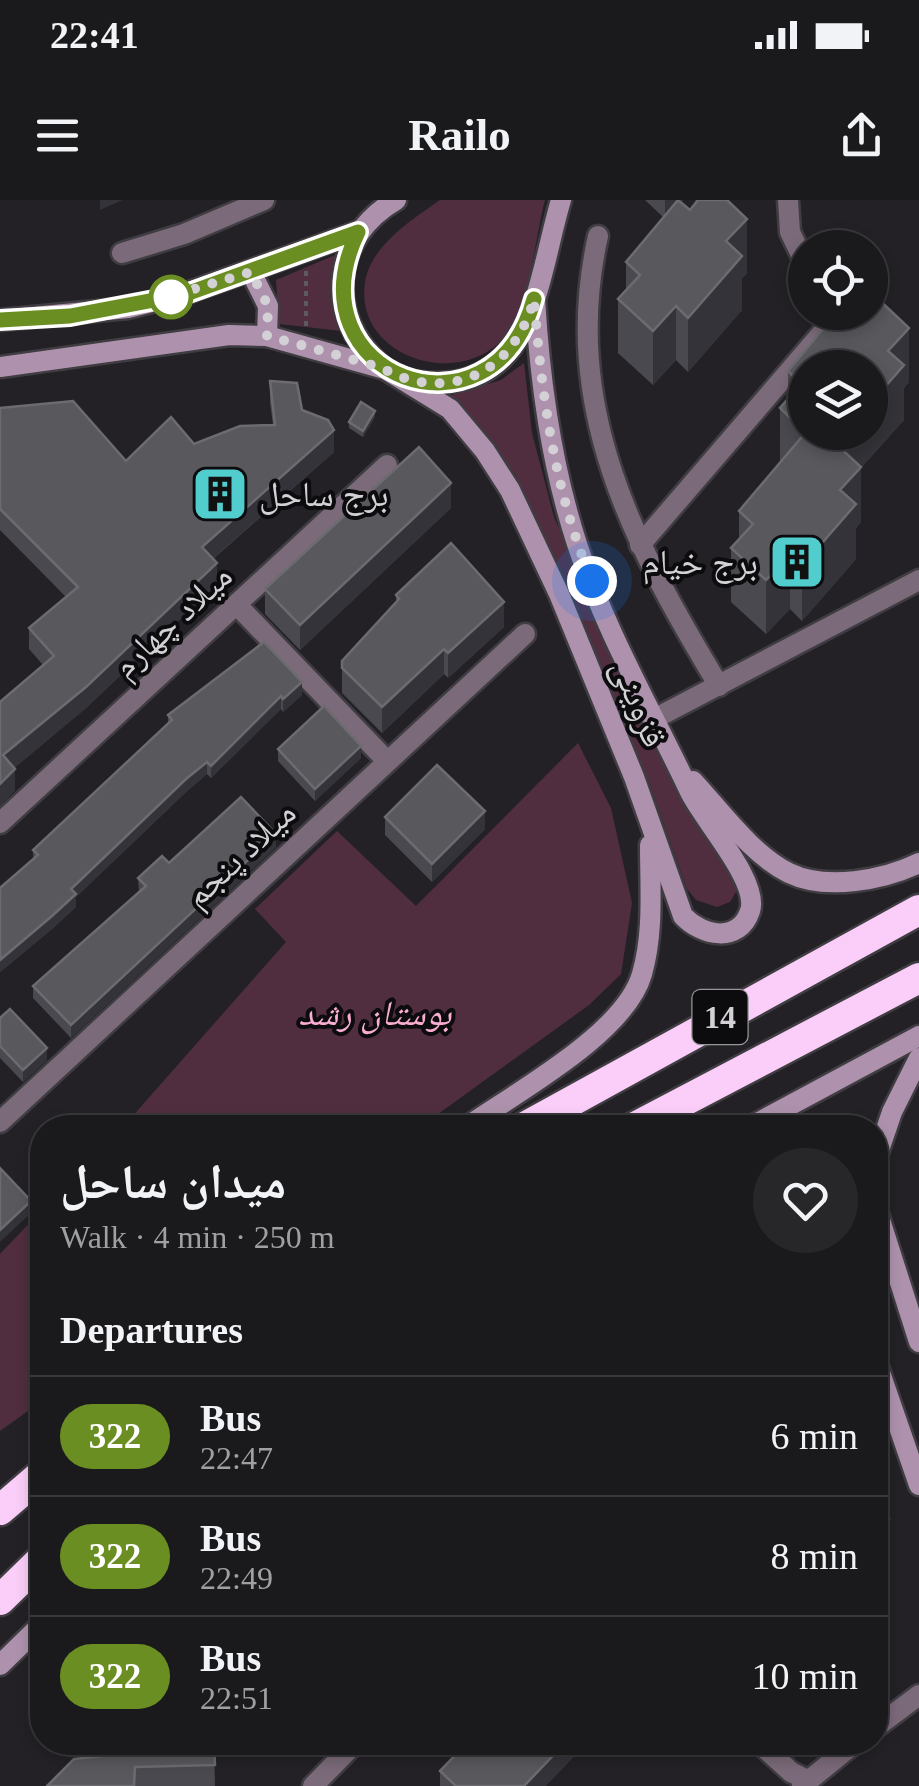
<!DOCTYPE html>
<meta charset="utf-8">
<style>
body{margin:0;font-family:"Times New Roman","Noto Naskh Arabic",serif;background:#272629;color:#f1f3f6;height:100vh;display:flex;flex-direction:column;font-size:38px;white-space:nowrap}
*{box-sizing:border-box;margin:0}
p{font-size:32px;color:#9fa0a3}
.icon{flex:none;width:55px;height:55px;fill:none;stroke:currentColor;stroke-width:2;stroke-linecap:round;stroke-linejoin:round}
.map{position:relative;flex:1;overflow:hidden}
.sheet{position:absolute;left:30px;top:915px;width:858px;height:640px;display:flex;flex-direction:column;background:#1a191c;border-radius:40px;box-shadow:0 5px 15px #0003,0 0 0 2px #38383b}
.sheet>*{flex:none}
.badge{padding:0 20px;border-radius:32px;font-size:35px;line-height:65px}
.fabs{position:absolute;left:788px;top:30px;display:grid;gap:20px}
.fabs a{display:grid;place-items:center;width:100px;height:100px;border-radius:50%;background:#1a191c;box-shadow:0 5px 15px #0003,0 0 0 2px #38383b;font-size:50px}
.you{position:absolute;width:50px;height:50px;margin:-25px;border:8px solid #fff;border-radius:50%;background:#1a73e8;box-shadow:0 0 0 15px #1a73e833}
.map>.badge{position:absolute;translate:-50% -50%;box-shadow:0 0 0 5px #fff}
h2{padding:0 30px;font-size:38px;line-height:90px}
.round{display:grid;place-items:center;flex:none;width:105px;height:105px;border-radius:52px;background:#272629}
.overview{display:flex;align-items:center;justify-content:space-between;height:170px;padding:0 30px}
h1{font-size:48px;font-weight:800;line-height:75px}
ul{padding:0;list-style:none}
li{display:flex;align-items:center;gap:30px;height:120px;padding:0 30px;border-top:2px solid #38383b}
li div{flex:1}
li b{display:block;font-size:38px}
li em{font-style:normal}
li .badge{min-width:110px;font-weight:700;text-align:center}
.status{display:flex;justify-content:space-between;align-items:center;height:70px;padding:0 50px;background:#1a191c;direction:ltr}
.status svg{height:28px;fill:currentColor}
header{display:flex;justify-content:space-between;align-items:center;height:130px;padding:0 30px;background:#1a191c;font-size:45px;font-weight:800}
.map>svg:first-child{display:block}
.green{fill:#502e3f}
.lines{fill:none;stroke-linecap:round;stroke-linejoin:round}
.street-casing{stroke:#3f3d42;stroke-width:25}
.secondary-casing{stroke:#3f3d42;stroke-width:25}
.highway-casing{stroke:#3f3d42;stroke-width:35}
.path{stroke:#5d5b60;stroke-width:4;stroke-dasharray:5 5;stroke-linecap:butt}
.street{stroke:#7b6a7a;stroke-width:20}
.secondary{stroke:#ae92ad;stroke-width:20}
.highway{stroke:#facef8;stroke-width:30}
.wall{fill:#49494f}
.shaded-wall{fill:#343339}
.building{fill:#58585d;stroke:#6b6b70;stroke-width:2.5}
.line-casing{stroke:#fff;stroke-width:22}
.line{stroke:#6b8e23;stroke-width:15}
.walk{stroke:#d3d1d5;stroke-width:10;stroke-dasharray:0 18}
.stop-dot{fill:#fff;stroke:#6b8e23;stroke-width:5}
.labels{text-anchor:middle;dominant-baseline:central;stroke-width:8;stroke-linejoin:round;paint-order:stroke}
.shield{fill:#0c0b0d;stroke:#979699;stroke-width:2.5}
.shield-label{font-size:32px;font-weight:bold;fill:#d3d1d5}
.poi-label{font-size:35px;fill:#d3d1d5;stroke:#0c0b0d;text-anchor:start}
.street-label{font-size:35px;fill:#d3d1d5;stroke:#0c0b0d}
.park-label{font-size:35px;font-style:italic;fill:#faacd1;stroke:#0c0b0d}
</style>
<div class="status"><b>22:41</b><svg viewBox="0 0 49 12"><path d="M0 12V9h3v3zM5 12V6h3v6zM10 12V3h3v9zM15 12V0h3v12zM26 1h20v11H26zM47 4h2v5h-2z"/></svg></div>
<header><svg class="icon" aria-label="menu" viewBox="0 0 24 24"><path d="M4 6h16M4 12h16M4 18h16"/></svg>Railo<svg class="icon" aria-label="share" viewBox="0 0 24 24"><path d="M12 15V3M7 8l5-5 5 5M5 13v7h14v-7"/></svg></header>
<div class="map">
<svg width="919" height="1586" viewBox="0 0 919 1586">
<rect width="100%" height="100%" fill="#232126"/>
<!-- green -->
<g class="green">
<path d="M440 0H545C535 38 529 111 503 139 455 191 349 154 366 77 374 44 414 18 440 0Z"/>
<path d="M335 55C327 84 328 104 342 131L279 124 276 80Z"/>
<polygon points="524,163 532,233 554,317 653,546 741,684 730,702 717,707 696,700 687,689 649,582 527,299 515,274 449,196 501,180"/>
<polygon points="578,543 611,608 632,703 621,774 589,805 420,927 123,927 286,742 255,709 337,631 416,706"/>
<polygon points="42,1010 42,1201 0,1231 0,1054"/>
</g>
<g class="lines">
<!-- street casing -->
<g class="street-casing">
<g id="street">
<polyline points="788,0 790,32 805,63"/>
<path d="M598 36C560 207 633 343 719 486"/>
<polyline points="122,53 184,34 264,0"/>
<polyline points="640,345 840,112"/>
<polyline points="237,405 387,561"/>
<polyline points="652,520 919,380"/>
<polyline points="0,623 387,265"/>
<polyline points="0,922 525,434"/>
<polyline points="875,1528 919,1495"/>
<polyline points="758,1542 791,1572 807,1580"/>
<polyline points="313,1586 356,1542"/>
<polyline points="802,1586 856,1542"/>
</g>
</g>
<!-- secondary casing -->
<g class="secondary-casing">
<g id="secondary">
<polyline points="251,72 268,106 267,136"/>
<polyline points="0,120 128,108 187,93 357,32"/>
<path d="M379 164C324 114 332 37 396 0"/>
<path d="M0 167 229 135 267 136 385 169 450 209 485 251 510 290 559 394 634 577 683 716C702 736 739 744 750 711 760 682 704 621 690 592 652 511 605 431 577 344 551 264 540 183 535 99"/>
<path d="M413 181C534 199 536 84 561 0"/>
<path d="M693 581C721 611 751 654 789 673 826 691 884 680 919 663"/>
<path d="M465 928C515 893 625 834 642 774 654 732 650 688 650 645"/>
<polyline points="748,928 919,836"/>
<polyline points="828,928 835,928"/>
<polyline points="875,962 892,912 919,858"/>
<polyline points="875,1004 919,1142"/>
<polyline points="875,1158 919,1285"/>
<polyline points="0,1465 42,1424"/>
</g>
</g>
<!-- highway casing -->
<g class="highway-casing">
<g id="highway">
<polyline points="523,928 919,710"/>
<polyline points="633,928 919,778"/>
<polyline points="0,1310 42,1274"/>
<polyline points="0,1400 42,1359"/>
</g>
</g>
<!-- path -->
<polyline class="path" points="306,126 306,71"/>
<!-- street -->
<use href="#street" class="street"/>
<!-- secondary -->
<use href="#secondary" class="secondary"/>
<!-- highway -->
<use href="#highway" class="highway"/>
</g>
<!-- wall -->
<g class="wall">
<polygon points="645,0 683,0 681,2 690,10 697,2 695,0 727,0 747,73 742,78 742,110 688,172 676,160 653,185 618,153 618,99 626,90 626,62 663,17"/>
<polygon points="788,171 909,182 904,188 904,220 861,268 861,322 856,328 856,359 802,421 790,409 766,434 731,402 731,348 739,339 739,311 780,263 780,208 788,199"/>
<polygon points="270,181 302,210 334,252 213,359 217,384 86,508 14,568 15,590 0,606 0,502 43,465 29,449 29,428 66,397 0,330 0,208 126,261 273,225 270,203"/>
<polygon points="375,217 363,237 349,228 349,222"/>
<polygon points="451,308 300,450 265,414 265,389"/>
<polygon points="396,395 504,427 448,478 444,474 382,533 342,493 342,461 396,402"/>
<polygon points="264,442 302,495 283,512 281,509 211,578 207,574 186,592 76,697 76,707 52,729 0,772 0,688 33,659 33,650 168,524 168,515"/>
<polygon points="278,549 361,558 315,601 278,561"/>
<polygon points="385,617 485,629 432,682 385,635"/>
<polygon points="276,647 71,838 33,798 33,786 139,692 138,678 169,663"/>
<polygon points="0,818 47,860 23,882 0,858"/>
<polygon points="151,1542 214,1542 215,1586 47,1586 151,1551"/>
<polygon points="440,1571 546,1586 440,1586"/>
</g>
<!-- shaded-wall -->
<g class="shaded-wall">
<polygon points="100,0 123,0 100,10"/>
<polygon points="665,0 683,0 665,19"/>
<polygon points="747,19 747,73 742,78 742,110 688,172 688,118 726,41"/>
<polygon points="676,106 676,160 653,185 653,131"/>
<polygon points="909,128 909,182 904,188 904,220 861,268 861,322 856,328 856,359 802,421 802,366 835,243 844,232 870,232 870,204 888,151"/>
<polygon points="375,211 375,217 363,237 363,231"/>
<polygon points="334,230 334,252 202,368 202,347"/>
<polygon points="451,283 451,308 300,450 300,425"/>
<polygon points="790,355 790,409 766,434 766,380"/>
<polygon points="217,363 217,384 86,508 3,577 3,555"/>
<polygon points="504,402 504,427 448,478 448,453"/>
<polygon points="444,449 444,474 382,533 382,507"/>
<polygon points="302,482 302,495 283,512 283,499"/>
<polygon points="281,496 281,509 211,578 211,566"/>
<polygon points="361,546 361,558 315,601 315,589"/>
<polygon points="207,562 207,574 186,592 76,697 76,707 52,729 0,772 0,760 71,689 186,579"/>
<polygon points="15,569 15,590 0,606 0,584"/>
<polygon points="485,611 485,629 432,682 432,664"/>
<polygon points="276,634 276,647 71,838 71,825"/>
<polygon points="47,848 47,860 23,882 23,870"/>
<polygon points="31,1001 31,1013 0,1042 0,1030"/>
<polygon points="889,1319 889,1351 875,1360 875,1328"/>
<polygon points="566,1542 588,1542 546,1586 524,1586"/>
</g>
<!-- building -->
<g class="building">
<polygon points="678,0 690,10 698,0 727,0 747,19 726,41 742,56 688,118 676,106 653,131 618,99 640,75 626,62"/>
<polygon points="874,95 909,128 888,151 904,165 870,204 870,168 805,168 805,232 780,208 801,184 788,171 837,112 844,112 851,119 858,112 870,112 870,99"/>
<polygon points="270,181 297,183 302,210 328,220 334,230 202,347 217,363 86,487 3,555 15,569 0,584 0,502 54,456 29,428 78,387 0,309 0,208 73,201 126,261 171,217 194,244 240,226 275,225"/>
<polygon points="361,202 375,211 363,231 349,222"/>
<polygon points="806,232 844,232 835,243 861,267 840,290 856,304 802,366 790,355 766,380 731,348 753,324 739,311"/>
<polygon points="419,247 451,283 300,425 265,389"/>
<polygon points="451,343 504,402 448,453 444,449 382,507 342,468 342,461 399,399 396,395"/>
<polygon points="264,442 302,482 283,499 281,496 211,566 207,562 186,579 71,689 76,694 52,716 0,760 0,688 38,655 33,650 172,520 168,515"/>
<polygon points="324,506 361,546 315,589 278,549"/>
<polygon points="437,565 485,611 432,664 385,617"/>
<polygon points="241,597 276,634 71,825 33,786 146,686 138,678 162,656 169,663"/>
<polygon points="10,809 47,848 23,870 0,846 0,818"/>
<polygon points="0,968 31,1001 0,1030"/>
<polygon points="875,1282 889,1319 875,1328"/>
<polygon points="152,1542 214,1542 215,1565 135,1567 134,1586 47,1586 74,1559 152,1551"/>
<polygon points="468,1542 566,1542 524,1586 456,1586 440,1571"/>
</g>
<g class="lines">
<!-- line casing -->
<g class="line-casing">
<path id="line" d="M0 120 70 116 186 94 358 32C288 177 493 251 534 99"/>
</g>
<!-- line -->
<use href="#line" class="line"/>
<!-- walk -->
<path class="walk" d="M171 97 157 100 251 72 268 106 267 136C302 145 337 155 372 165 386 169 400 178 415 181 476 193 519 155 534 99 542 196 554 290 592 381"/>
</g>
<!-- icons -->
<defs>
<g id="building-square" transform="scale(2.875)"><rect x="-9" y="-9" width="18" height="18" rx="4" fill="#52cdce" stroke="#0c0b0d"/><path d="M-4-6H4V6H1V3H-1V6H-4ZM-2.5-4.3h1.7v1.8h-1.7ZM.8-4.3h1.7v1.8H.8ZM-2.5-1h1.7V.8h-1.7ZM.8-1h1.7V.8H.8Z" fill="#111"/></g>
</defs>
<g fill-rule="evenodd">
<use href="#building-square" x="220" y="294"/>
<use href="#building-square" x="797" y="362"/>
</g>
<!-- markers -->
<circle class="stop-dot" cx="171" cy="97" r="20"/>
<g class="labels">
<!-- shield labels -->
<rect class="shield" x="692.5" y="790" width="55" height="54" rx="8"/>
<g class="shield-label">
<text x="720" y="817">14</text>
</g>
<!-- poi labels -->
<g class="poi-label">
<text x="259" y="294">برج ساحل</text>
<text x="758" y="362" text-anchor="end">برج خیام</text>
</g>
<!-- street labels -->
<g class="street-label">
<text transform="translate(172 421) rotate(-43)">میلاد چهارم</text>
<text transform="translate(639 503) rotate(68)">قزوینی</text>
<text transform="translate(240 654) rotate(-43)">میلاد پنجم</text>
</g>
<!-- park labels -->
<g class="park-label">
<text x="375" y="813">بوستان رشد</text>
</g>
</g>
</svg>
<div class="fabs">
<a><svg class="icon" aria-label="locate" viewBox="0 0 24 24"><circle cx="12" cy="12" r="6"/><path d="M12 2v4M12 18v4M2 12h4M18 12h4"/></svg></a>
<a><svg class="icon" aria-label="layers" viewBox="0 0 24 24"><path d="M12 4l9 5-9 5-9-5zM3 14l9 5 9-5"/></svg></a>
</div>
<div class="you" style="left:592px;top:381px"></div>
<section class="sheet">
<div class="overview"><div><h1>میدان ساحل</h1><p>Walk · 4 min · 250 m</p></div><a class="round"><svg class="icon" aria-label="heart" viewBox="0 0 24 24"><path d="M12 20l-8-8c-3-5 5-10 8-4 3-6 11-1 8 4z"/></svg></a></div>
<h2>Departures</h2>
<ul>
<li><span class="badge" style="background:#6b8e23;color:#fff">322</span><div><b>Bus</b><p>22:47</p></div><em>6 min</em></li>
<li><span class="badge" style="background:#6b8e23;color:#fff">322</span><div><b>Bus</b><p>22:49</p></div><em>8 min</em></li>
<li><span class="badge" style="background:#6b8e23;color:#fff">322</span><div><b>Bus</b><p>22:51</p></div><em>10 min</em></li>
</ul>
</section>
</div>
